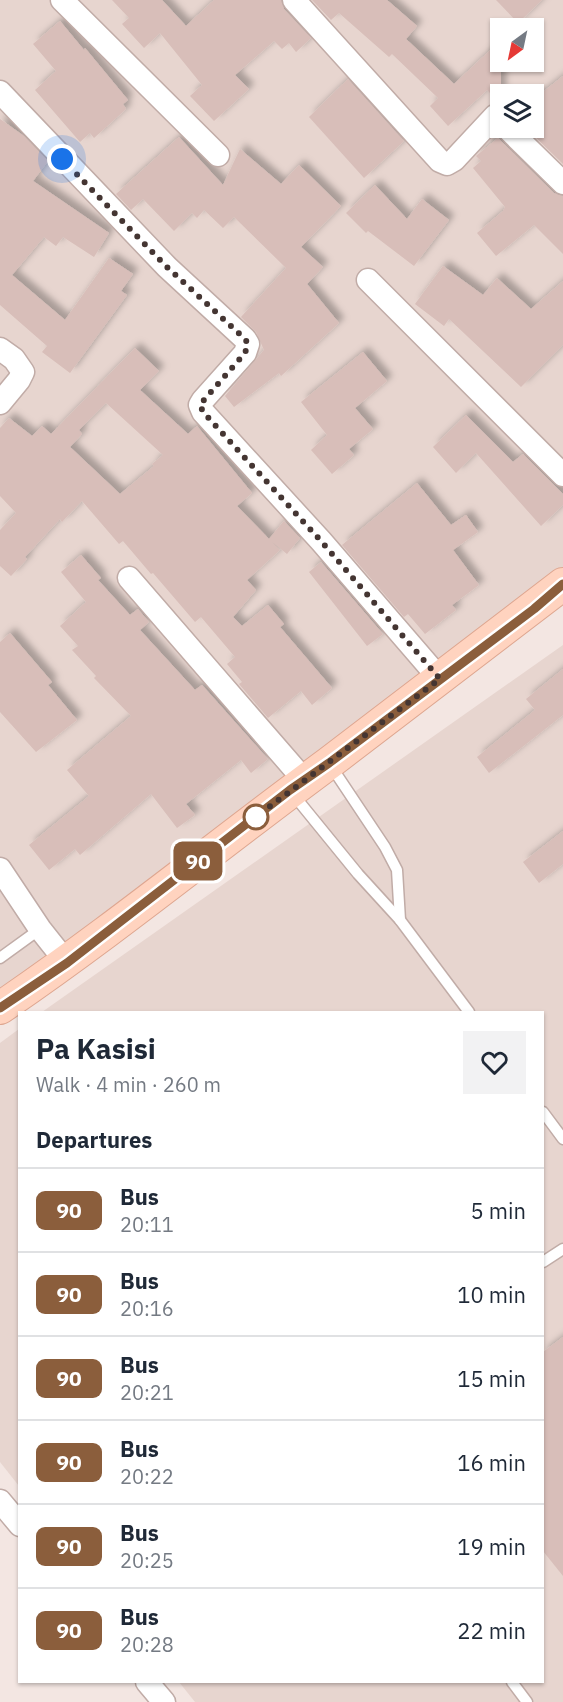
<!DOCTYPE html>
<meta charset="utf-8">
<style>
body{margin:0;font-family:"IBM Plex Sans",sans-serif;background:#f2f2f3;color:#1f2937;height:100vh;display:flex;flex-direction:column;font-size:22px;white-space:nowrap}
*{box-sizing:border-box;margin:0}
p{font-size:20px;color:#747a83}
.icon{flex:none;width:33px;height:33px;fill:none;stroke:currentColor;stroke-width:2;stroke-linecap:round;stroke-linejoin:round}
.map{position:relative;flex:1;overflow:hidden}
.details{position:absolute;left:18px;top:1011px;width:526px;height:672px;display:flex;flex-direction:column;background:#fff;border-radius:0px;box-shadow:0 2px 4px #0004}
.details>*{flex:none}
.badge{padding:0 12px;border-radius:9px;font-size:21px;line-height:39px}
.needle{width:39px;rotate:213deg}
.tools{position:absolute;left:490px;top:18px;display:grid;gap:12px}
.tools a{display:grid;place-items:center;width:54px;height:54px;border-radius:0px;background:#fff;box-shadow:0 2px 4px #0004;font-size:30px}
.you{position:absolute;width:30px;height:30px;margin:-15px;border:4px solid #fff;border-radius:50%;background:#1a73e8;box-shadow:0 0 0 9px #1a73e833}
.map>.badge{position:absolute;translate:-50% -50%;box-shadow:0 0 0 3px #fff}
h2{padding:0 18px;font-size:22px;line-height:54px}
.round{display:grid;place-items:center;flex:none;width:63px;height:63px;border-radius:0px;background:#f2f2f3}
.overview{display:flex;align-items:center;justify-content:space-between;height:102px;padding:0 18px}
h1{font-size:28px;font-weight:800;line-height:45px}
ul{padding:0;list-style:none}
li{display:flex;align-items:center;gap:18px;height:84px;padding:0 18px;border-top:2px solid #e0e1e3}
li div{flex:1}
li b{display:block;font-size:22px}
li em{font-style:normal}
li .badge{min-width:66px;font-weight:700;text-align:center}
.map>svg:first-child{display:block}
.residential{fill:#e7d5cf;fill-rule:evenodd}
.building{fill:#d8beb9;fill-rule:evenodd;filter:url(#shadow)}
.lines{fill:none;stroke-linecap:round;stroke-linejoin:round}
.lane-casing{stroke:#c1aca7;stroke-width:13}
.street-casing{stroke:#c1aca7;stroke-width:25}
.secondary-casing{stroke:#dea690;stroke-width:34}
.lane{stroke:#fff;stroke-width:10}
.street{stroke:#fff;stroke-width:22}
.secondary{stroke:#ffd3bf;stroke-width:32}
.line-casing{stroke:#fff;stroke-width:14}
.line{stroke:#8b5e3c;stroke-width:9}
.walk{stroke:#443532;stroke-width:6;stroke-dasharray:0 10.8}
.stop-dot{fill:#fff;stroke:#8b5e3c;stroke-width:3}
</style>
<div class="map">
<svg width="563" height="1702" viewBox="0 0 563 1702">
<defs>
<filter id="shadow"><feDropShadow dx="5.5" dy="-5.5" stdDeviation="3" flood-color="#0004"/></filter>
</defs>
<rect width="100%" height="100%" fill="#f3e6e2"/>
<!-- residential -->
<g class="residential">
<path d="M0 0H563V575L0 1002ZM501 28H534V62H501ZM501 94H534V128H501Z"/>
<polygon points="563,645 563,1702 195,1702 179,1682 543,1682 543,1012 42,1012"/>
<polygon points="19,1029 19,1486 0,1462 0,1043"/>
</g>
<!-- building -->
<g class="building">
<polygon points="112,0 162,0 186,26 214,0 281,0 284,9 311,38 296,52 289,43 282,49 274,41 235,75 249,89 214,121 190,96 202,85 160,33 144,48 122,24 129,18"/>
<polygon points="312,0 387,0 417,26 406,39 454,84 501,40 501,104 487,90 448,126 430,106 438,98 392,54 389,57 339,13 331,20"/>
<polygon points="496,0 542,0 518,23"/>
<polygon points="60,21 84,50 85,48 128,100 123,104 126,109 94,138 90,133 80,142 35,90 56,71 33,44"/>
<polygon points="563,76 563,164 526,128 534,128 534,99"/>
<polygon points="348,79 404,141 364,178 309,117"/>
<polygon points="0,119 24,136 48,161 33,181 109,233 94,257 63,237 56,246 44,237 12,275 65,320 109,258 133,274 121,291 127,295 70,373 42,352 47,346 0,305"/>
<polygon points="179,137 223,185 240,149 281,184 299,165 341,206 301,247 323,267 307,284 339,323 281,376 279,373 234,407 225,396 264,350 256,332 241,317 286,268 234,217 223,228 204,210 197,218 192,213 174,231 143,199 131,210 116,194"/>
<polygon points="498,138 554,193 563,196 563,254 534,225 496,256 477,233 503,211 505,207 473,168 481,161 476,156"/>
<polygon points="375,185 407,219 422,199 449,220 414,266 368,231 366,233 346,213"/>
<polygon points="443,266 483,295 497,278 531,309 563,281 563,345 521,387 449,319 444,326 415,304"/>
<path d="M135 348 159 371 140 390 188 434 197 426 252 493 237 506 269 539 284 521 300 538 287 554 272 542 280 550 247 580 256 590 233 617 242 626 268 605 284 624 280 627 332 688 312 705 301 691 268 718 239 684 242 682 227 664 235 657 201 617 195 622 153 573 151 574 123 541 119 544 82 501 62 522 60 519 25 557 27 559 11 576 0 566V530L16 513 0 496V428L9 418 32 436 42 426 51 434ZM106 403 163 455 152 464 154 466 120 494 70 447 82 434 79 430Z"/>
<polygon points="363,352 387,381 355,408 373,429 349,449 354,455 332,474 311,450 327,435 301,402"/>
<polygon points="466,415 513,462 523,454 563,494 563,505 541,526 476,453 456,473 433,447"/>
<polygon points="417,483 451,525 466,515 478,532 453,550 479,585 452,605 456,610 425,634 408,614 404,617 342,545"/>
<polygon points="81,555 101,578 98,580 130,615 138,609 149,622 140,630 195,690 202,685 268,759 251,773 241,760 186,804 195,815 177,828 151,794 80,855 75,849 49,870 29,845 89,796 67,770 131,716 94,678 96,676 72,650 78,646 60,626 86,602 61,572"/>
<polygon points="321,562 383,634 367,646 309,572"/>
<polygon points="10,633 52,682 48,685 77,720 36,752 0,712 0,642"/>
<polygon points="563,669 563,715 489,773 477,757 535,710 526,699"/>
<polygon points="563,831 563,864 539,883 523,862"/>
<polygon points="563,1337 563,1576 543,1551 543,1352"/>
</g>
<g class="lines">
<!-- lane casing -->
<g class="lane-casing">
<g id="lane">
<polyline points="331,766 385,847 397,870 400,920"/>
<polyline points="292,793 358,874 400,920 469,1012"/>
<polyline points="0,958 40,929"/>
<polyline points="543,1112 563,1139"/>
<polyline points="543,1262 563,1249"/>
<polyline points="512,1682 527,1702"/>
</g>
</g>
<!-- street casing -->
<g class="street-casing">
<g id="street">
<polyline points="62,0 218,155"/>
<polyline points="294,0 440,161 447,164 454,160 495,116 501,122"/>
<polyline points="0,92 167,267 245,339 248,344 245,353 203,400 200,405 203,412 321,541 440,679"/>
<polyline points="507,128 563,183"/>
<polyline points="368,280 563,475"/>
<polyline points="0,349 14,359 23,372 19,380 0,403"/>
<polyline points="129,578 305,781"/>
<polyline points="0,869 40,929 67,963"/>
<polyline points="0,1501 20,1525"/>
<polyline points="147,1682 164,1702"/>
</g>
</g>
<!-- secondary casing -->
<g class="secondary-casing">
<path id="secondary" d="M0 1008C113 931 219 844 329 763L563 584"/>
</g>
<!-- lane -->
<use href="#lane" class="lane"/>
<!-- street -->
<use href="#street" class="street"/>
<!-- secondary -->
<use href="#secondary" class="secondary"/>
</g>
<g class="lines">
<!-- line casing -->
<g class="line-casing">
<polyline id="line" points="0,1008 67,963 290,790 329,763 534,609 563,584"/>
</g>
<!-- line -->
<use href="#line" class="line"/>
<!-- walk -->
<polyline class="walk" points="62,159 167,267 245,339 248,344 245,353 204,400 200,405 203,412 321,541 440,679 253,819 256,817"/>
</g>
<!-- markers -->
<circle class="stop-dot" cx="256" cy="817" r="12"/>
</svg>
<div class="tools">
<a><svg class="needle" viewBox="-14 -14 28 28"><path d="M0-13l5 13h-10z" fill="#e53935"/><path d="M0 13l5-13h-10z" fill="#747a83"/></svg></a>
<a><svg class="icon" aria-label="layers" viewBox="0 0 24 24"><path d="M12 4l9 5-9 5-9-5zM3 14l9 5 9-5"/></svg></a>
</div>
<div class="you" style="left:62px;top:159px"></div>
<b class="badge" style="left:198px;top:861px;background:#8b5e3c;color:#fff">90</b>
<section class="details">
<div class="overview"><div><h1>Pa Kasisi</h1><p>Walk · 4 min · 260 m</p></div><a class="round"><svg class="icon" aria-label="heart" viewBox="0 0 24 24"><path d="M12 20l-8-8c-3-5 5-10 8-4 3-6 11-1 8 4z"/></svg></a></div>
<h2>Departures</h2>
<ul>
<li><span class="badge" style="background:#8b5e3c;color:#fff">90</span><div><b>Bus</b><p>20:11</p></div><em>5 min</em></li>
<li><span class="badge" style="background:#8b5e3c;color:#fff">90</span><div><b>Bus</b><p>20:16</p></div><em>10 min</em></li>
<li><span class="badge" style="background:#8b5e3c;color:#fff">90</span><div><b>Bus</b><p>20:21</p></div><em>15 min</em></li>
<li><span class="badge" style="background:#8b5e3c;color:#fff">90</span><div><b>Bus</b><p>20:22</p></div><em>16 min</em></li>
<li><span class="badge" style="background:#8b5e3c;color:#fff">90</span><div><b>Bus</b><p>20:25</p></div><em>19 min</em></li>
<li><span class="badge" style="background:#8b5e3c;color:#fff">90</span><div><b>Bus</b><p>20:28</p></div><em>22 min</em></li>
</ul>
</section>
</div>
